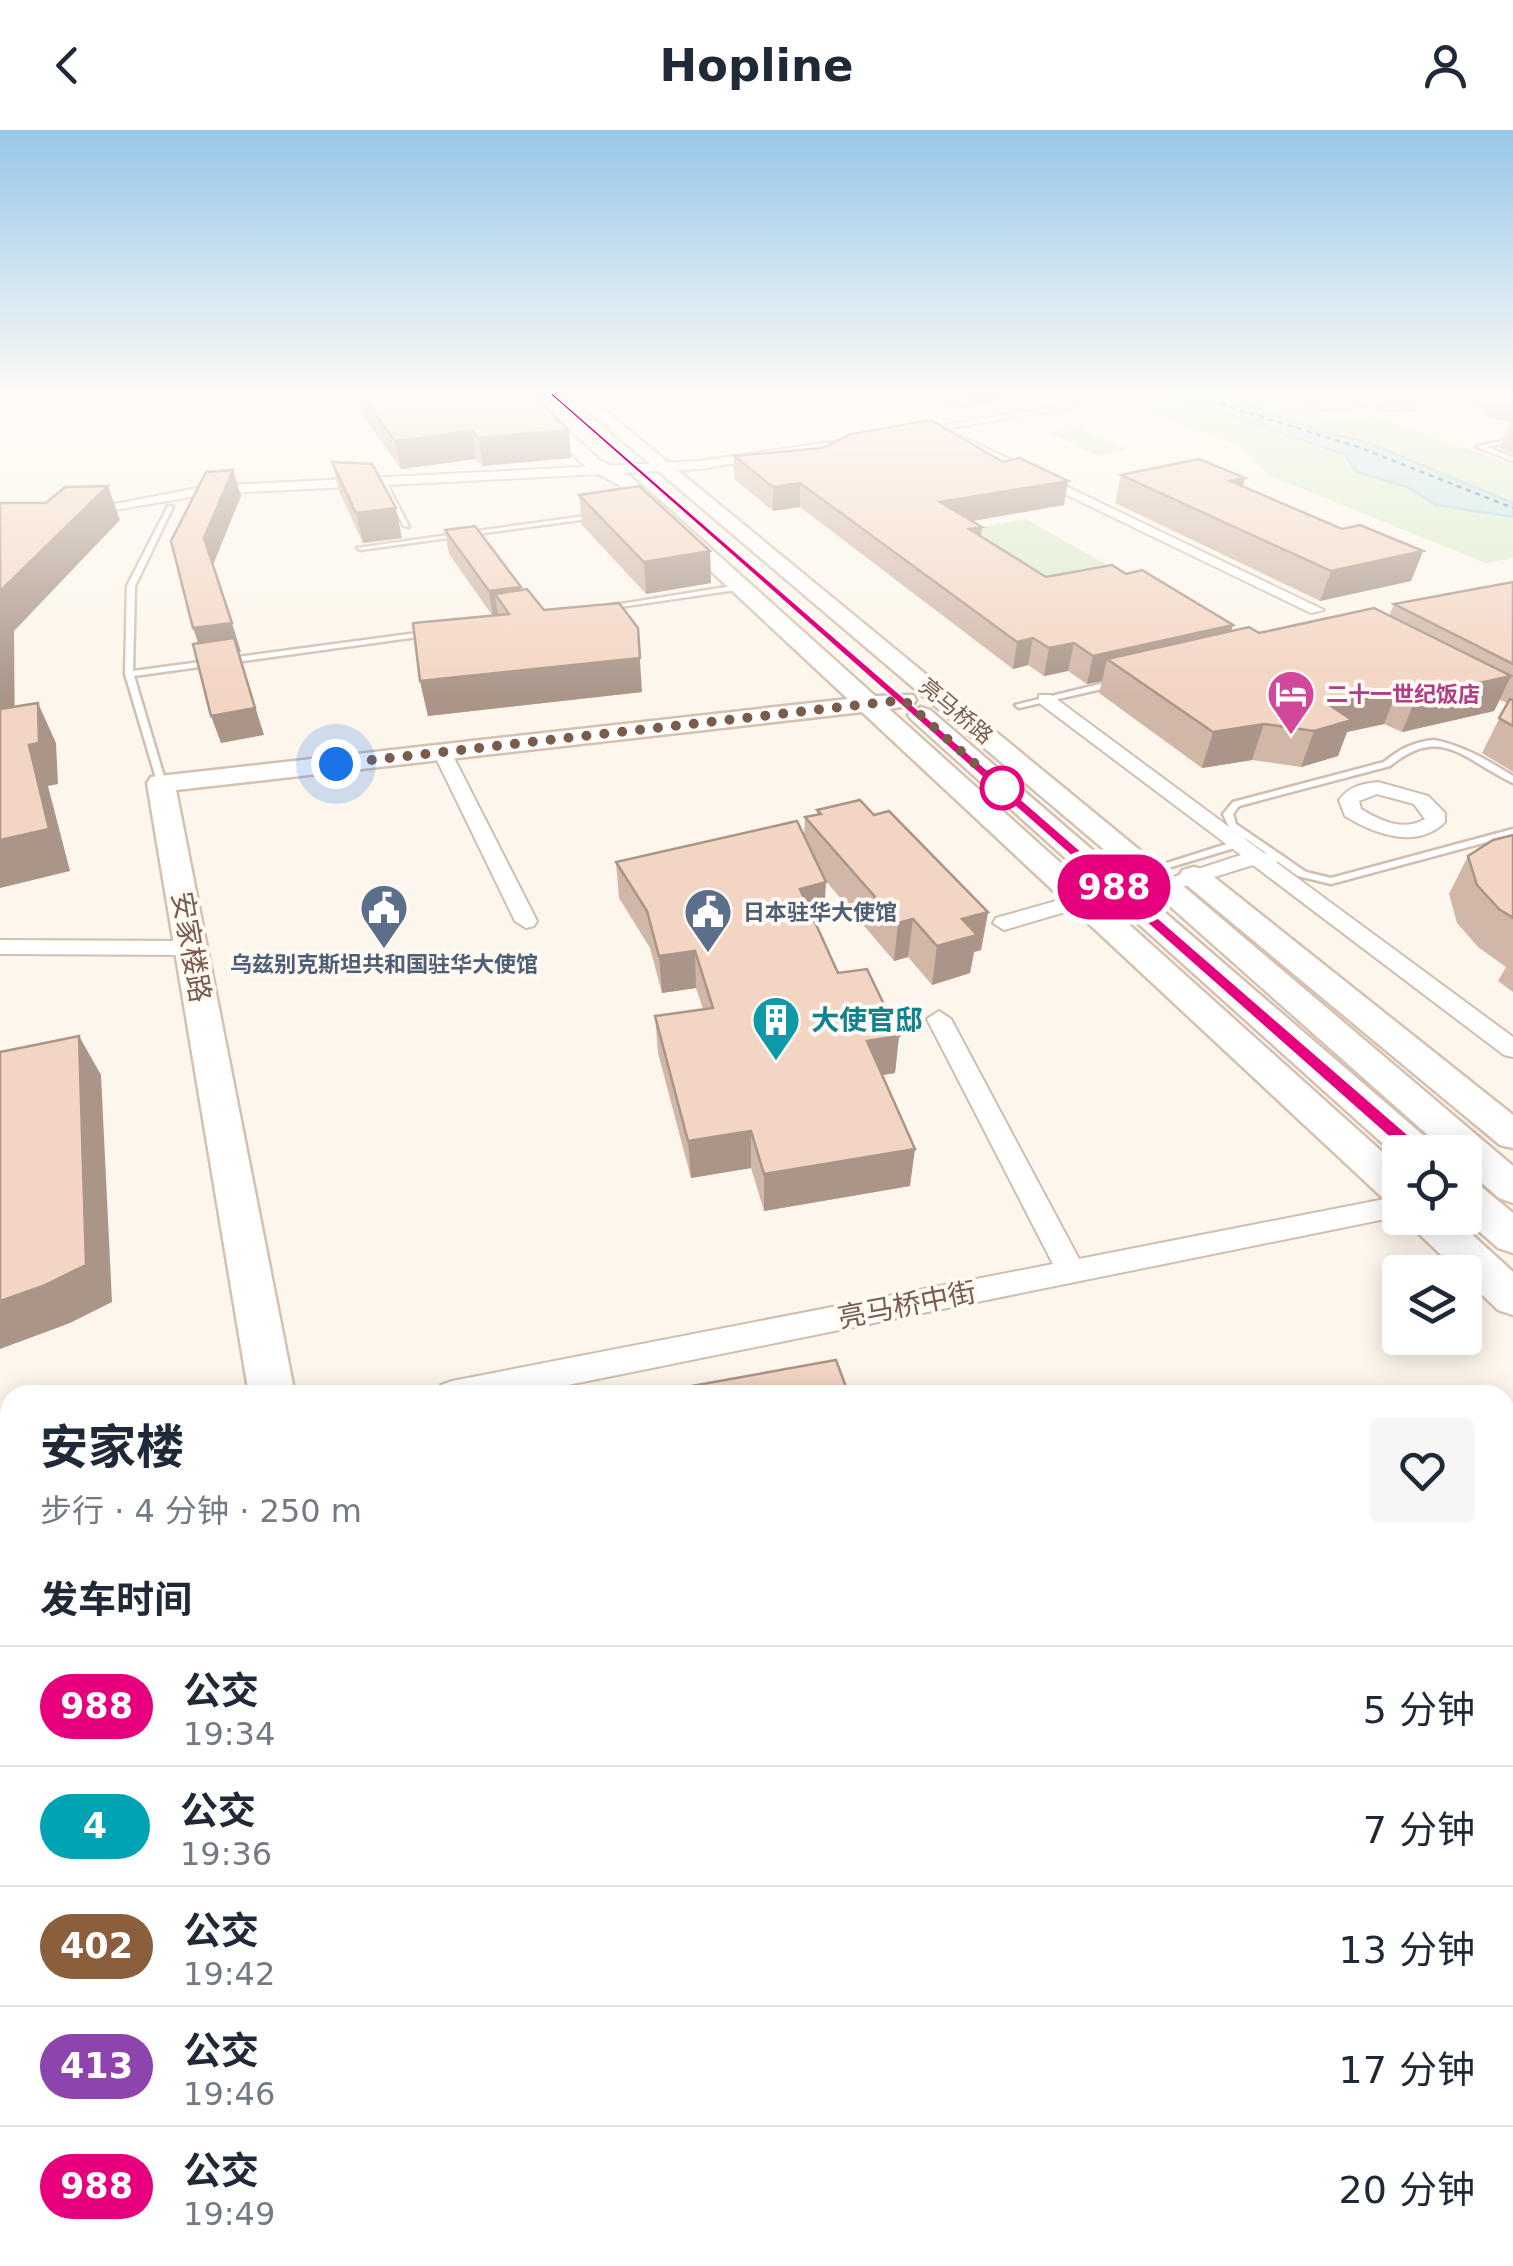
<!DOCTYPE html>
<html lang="zh">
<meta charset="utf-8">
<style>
body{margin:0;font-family:"DejaVu Sans","Noto Sans SC",sans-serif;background:#f6f6f7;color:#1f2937;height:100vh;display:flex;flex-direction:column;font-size:38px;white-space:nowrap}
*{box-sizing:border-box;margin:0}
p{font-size:32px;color:#747a83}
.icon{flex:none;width:55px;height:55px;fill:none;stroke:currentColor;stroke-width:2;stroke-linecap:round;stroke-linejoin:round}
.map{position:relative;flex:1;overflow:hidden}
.panel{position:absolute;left:0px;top:1255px;width:1515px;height:882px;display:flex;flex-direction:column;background:#fff;border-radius:30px 30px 0 0;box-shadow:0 5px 25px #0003}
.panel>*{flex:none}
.badge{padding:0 20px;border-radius:32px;font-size:35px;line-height:65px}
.controls{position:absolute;left:1382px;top:1005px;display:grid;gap:20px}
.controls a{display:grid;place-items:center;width:100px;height:100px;border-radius:10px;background:#fff;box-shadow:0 5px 25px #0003;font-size:50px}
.you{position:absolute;width:50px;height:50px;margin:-25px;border:8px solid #fff;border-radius:50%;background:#1a73e8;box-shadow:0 0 0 15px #1a73e833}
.map>.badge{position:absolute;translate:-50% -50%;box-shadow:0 0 0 5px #fff}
h2{padding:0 40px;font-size:38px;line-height:90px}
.round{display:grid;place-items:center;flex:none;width:105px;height:105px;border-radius:10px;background:#f6f6f7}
.summary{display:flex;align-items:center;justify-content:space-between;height:170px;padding:0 40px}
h1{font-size:48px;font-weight:700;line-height:75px}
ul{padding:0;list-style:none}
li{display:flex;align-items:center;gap:30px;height:120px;padding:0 40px;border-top:2px solid #e0e1e3}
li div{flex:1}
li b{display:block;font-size:38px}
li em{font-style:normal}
li .badge{min-width:110px;font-weight:700;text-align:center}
header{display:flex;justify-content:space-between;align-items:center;height:130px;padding:0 40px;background:#fff;font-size:45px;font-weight:700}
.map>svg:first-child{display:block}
.green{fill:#d8ecc9}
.water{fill:#bfe3e8;stroke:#a5d3da;stroke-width:2.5}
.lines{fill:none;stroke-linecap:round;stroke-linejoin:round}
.ferry{stroke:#437c86;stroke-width:2.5;stroke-dasharray:5 5;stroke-linecap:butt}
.lane-casing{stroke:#d1beb0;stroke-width:5}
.street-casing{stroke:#d1beb0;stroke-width:4}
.secondary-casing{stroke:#d6c0b0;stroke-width:5}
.lane{fill:#fff;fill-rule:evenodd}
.street{fill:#fff;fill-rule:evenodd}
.secondary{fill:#fff;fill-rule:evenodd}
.wall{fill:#d1b7a8}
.shaded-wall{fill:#aa9588}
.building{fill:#f3d5c3;stroke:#aa9588;stroke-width:2.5}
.line{fill:#e6007e;stroke:#fff;stroke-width:2.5}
.walk{stroke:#7a5c4d;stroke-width:10;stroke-dasharray:0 18}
.stop-dot{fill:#fff;stroke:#e6007e;stroke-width:5}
.labels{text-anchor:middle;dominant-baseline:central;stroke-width:8;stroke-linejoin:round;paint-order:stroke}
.far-hotel-label{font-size:22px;font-weight:bold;fill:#b23c85;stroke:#fffaf3;text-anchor:start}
.far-street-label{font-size:22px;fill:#7a5c4d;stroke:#fffaf3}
.far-service-label{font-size:22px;font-weight:bold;fill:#4e5e75;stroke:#fffaf3;text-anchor:start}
.street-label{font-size:28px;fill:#7a5c4d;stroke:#fffaf3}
.culture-label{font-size:28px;font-weight:bold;fill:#0d838f;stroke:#fffaf3;text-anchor:start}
</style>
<header><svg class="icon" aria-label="back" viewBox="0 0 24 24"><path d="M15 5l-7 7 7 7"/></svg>Hopline<svg class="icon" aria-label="person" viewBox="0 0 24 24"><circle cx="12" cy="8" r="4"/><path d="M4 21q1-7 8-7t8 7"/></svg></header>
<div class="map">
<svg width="1513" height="2136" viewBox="0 0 1513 2136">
<rect width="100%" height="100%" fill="#fdf6ec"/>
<!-- green -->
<g class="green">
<polygon points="1217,265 1255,265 1336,291 1373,285 1513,335 1513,373 1374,315 1290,292"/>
<polygon points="1178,267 1344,324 1357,342 1407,357 1436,375 1513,387 1513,428 1486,433 1268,345 1241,316 1132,276"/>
<polygon points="1079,298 1127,319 1097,325 1049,303"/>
<polygon points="1026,389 1125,445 1055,459 962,401"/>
<polygon points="0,1316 10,1316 10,1620 0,1623"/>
</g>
<!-- water -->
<polygon class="water" points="1170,265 1217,265 1251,275 1291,292 1374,315 1513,373 1513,387 1436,375 1407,357 1357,342 1344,324"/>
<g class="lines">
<!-- ferry -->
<polyline class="ferry" points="1192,265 1361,318 1513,378"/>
<!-- lane casing -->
<g class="lane-casing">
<g id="lane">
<path d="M1269 265C1290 265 1311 277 1332 276 1363 274 1395 262 1427 269L1431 265H1438L1432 269 1434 271 1431 273 1411 269 1327 280Z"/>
<polygon points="1381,277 1411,277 1414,279 1379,280"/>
<polygon points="1513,308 1513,312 1486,317 1513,327 1513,331 1476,317"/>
<polygon points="383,350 386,352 409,397 404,396 380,352"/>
<polygon points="168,376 173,377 135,456 133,541 432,501 436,503 432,505 134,546 166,653 158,655 125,544 127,456"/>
<polygon points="600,384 602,387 360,420 357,418"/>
<polygon points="739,455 743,457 742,459 606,479 602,477"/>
<polygon points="1116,550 1120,553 1119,555 1019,578 1015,575"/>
<path d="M1434 610C1464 616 1487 630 1513 646V653C1465 631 1442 593 1390 636L1239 676 1233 684 1236 694 1306 742 1331 748 1513 699V705L1331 754 1298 746 1245 708 1241 716 1151 743 1147 744 1142 741 1233 712 1236 706 1240 705 1229 697 1223 684 1233 672 1384 632C1400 619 1413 612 1434 610Z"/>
</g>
</g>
<!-- street casing -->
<g class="street-casing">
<g id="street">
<polygon points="1121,265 1145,265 910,305 904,302"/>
<polygon points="951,305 959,305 1324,480 1311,483 951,309"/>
<polygon points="858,308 862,313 700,339 208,364 80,386 73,382 208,356 700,331"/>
<polygon points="1039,565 1051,565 1264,723 1276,726 1277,733 1513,907 1513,927 1504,925 1253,735 1172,760 1158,760 1155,756 1158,752 1241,725 1039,573"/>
<polygon points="442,617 451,622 537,791 534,796 526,798 515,791 433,622"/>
<path d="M1378 652 1428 666 1445 683V692C1417 720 1374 704 1345 686L1339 670C1350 656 1361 654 1378 652ZM1377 664 1414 674 1425 689C1403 702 1381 691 1361 679L1359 671Z"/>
<polygon points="1081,764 1092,770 1089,775 1004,800 993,793 996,788"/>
<polygon points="0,810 191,811 202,818 191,825 0,824"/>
<polygon points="939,881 951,889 1079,1129 1400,1066 1400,1086 519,1265 436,1265 441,1255 452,1251 1053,1134 927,889"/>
</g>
</g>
<!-- secondary casing -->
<g class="secondary-casing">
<g id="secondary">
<polygon points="512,265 529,265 599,330 631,347 875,566 913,565 916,570 913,575 889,579 1400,1038 1400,1076 1386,1071 862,582 176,660 295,1265 249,1265 147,653 151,647 848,569 619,355 587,338"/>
<polygon points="569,265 586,265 1176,750 1513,1036 1513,1073 1499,1068 1465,1038 1465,1022 1447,1022 1154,762"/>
<polygon points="921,577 930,580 1431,1012 1436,1022 1400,1022 1400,1029 912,590 908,585"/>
<polygon points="1194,737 1205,740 1513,985 1513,1018 1500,1015 1183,752 1179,746 1183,740"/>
<polygon points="1465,1050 1479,1055 1513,1083 1513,1123 1498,1118 1464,1088"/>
<polygon points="1408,1088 1454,1088 1513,1142 1513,1185 1498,1180 1465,1148 1465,1142 1459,1142 1414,1099"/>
<rect x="272" y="2128" width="72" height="8"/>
</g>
</g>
<!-- lane -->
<use href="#lane" class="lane"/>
<!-- street -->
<use href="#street" class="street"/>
<!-- secondary -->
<use href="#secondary" class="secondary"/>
</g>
<!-- wall -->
<g class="wall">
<polygon points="356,265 532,265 569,300 571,328 483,336 476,329 401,339 360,282"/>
<polygon points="918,265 1023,265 960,279"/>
<polygon points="1445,265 1513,265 1513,324 1500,318 1510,293 1488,288 1469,273"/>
<polygon points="734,326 1064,375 972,391 982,397 981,406 1046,447 1126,444 1233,495 1231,501 1259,503 1389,486 1394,474 1513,452 1513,642 1482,623 1507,573 1500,570 1494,581 1402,602 1384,594 1347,602 1338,626 1301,637 1252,630 1202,638 1099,563 1102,551 1087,554 1068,541 1044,546 1028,535 1013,539 800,377 773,381 734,349"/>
<polygon points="332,332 402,408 363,413 339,361"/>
<polygon points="1121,345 1243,357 1342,399 1423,421 1411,451 1320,471 1115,373"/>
<polygon points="579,365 710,421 711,453 646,464 582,395"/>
<polygon points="445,400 521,460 544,480 642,562 428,586 420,551 492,485 449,424"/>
<polygon points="817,680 874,685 988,782 981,820 974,822 970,843 932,855 908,827 894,831 825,750 824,789 814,791 838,843 899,906 895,943 883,945 910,1056 764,1081 751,1038 691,1048 658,923 655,886 703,879 696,858 662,863 650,818 619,768 616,732 804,706 805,687 817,685"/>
<polygon points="1513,705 1513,862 1498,851 1506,837 1478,817 1457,793 1449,764 1468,726"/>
<polygon points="1427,2128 1505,2128 1513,2136 1430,2136"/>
</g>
<!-- shaded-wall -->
<g class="shaded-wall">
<polygon points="961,265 1023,265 960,279"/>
<polygon points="569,300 571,328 483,336 478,308"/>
<polygon points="472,301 476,329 401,339 395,311"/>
<polygon points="233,340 241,366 213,435 204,408"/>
<polygon points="1245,348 1238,376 1230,351"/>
<polygon points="1068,351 1064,375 938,397 940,372"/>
<polygon points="800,353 800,377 773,381 773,357"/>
<polygon points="108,356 120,390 14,501 15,620 0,588 0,461"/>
<polygon points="396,378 402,408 363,413 356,383"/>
<polygon points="982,397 979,422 969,399"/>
<polygon points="710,421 711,453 646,464 644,432"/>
<polygon points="1423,421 1411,451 1320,471 1331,441"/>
<polygon points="521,457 524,482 495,464 498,485 493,486 489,461"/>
<polygon points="232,493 241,522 238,522 264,605 221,613 211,586 203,527 193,498"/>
<polygon points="1233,495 1225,522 1107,529 1102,551 1087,554 1093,526"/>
<polygon points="638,498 642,562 428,586 420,551"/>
<polygon points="1033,508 1028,535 1013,539 1017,512"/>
<polygon points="1074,513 1068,541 1044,546 1049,518"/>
<polygon points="1511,546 1494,581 1402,602 1416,567"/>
<polygon points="1398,559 1384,594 1347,602 1338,626 1301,637 1314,601 1328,574"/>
<polygon points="38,573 56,613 58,654 48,656 70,741 0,758 0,710 29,615"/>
<polygon points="1264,594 1252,630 1202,638 1213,602"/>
<polygon points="826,752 824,789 799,795 800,759"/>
<polygon points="988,782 981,820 974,822 970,843 932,855 937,816 962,789"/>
<polygon points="913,789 908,827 894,831 898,793"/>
<polygon points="695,821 696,858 662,863 659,826"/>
<polygon points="79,906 101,945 112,1172 70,1193 0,1219 0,1171"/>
<polygon points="899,906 895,943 864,948 867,911"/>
<polygon points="751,1001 751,1038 691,1048 688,1011"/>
<polygon points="915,1019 910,1056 764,1081 764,1044"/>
<polygon points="20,2128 67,2128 66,2136 19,2136"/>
</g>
<!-- building -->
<g class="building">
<polygon points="361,265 532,265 569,300 478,308 472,301 395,311"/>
<polygon points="931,290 1003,332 1020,328 1068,351 940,372 982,397 969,399 1046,447 1112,435 1126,444 1142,440 1233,495 1093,526 1074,513 1049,518 1033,508 1017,512 800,353 773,357 734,326 822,318 851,304"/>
<polygon points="1199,329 1245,348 1230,351 1342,399 1360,395 1423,421 1331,441 1121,345"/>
<polygon points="332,332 372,334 396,378 356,383"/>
<polygon points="233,340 204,408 232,493 193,498 171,411 206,342"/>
<polygon points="108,356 0,461 0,373 46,373 65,357"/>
<polygon points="639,356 710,421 644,432 579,365"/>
<polygon points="475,396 521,457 489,461 445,400"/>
<polygon points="1513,452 1513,534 1394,474"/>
<polygon points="527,459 544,480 619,473 638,498 640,528 420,551 413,493 509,484 495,464"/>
<polygon points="1374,478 1511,546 1416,567 1398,559 1328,574 1352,590 1314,601 1264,594 1213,602 1107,529 1249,497 1259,503"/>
<polygon points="234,508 255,578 211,586 193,514"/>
<polygon points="1510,569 1513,570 1513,596 1499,588"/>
<polygon points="38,573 39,613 29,615 49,699 0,710 0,579"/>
<polygon points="860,670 874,685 889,681 988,782 962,789 977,805 937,816 913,789 898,793 805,687 821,684 817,680"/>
<polygon points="797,691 826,752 800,759 838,843 867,839 899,906 867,911 915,1019 764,1044 751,1001 688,1011 655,886 713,878 695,821 659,826 647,781 616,732"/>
<polygon points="1513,705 1513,788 1499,779 1477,755 1468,726 1493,710"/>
<polygon points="79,906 86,1135 43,1156 0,1171 0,922"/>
<polygon points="836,1230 849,1265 665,1265 664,1261"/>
<polygon points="10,1667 10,2128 20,2128 19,2136 0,2136 0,1670"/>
<polygon points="1513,1993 1513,2136 1475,2136 1472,2128 1505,2128 1505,1994"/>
</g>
<!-- sky -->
<linearGradient id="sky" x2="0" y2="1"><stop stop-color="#97c7e8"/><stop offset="0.47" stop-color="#fefbf6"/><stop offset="1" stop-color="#fefbf6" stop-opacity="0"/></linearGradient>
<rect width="1513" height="564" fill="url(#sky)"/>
<!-- line -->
<polygon class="line" points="548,263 553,263 1424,1018 1424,1027 1411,1027"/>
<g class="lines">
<!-- walk -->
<polyline class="walk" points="336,634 904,570 1012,667 1002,658"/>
</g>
<!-- icons -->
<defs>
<g id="hotel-pin" transform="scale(2.5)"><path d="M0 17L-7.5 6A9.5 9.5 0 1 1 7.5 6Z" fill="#d1479c" stroke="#fffaf3"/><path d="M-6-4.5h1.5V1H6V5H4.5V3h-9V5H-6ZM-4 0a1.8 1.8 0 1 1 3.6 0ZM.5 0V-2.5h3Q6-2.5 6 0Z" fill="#fff"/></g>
<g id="civic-pin" transform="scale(2.5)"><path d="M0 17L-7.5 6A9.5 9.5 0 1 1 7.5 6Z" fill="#5c6f8a" stroke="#fffaf3"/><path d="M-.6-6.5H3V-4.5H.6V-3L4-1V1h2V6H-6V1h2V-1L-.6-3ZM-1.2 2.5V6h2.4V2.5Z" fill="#fff"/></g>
<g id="building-pin" transform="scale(2.5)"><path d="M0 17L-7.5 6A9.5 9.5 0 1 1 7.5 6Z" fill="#0f9aa8" stroke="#fffaf3"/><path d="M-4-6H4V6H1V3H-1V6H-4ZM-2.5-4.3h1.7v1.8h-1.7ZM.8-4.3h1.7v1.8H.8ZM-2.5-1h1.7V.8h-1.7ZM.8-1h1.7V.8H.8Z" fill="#fff"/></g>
</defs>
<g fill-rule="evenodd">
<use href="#hotel-pin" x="1291" y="564"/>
<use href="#civic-pin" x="384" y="778"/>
<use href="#civic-pin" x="708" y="782"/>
<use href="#building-pin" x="776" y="890"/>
</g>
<!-- markers -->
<circle class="stop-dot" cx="1002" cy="658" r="20"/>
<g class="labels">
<!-- far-hotel labels -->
<g class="far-hotel-label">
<text x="1326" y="564">二十一世纪饭店</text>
</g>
<!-- far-street labels -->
<g class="far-street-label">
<text transform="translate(956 581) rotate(40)">亮马桥路</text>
</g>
<!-- far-service labels -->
<g class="far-service-label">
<text x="743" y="782">日本驻华大使馆</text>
<text x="384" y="834" text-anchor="middle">乌兹别克斯坦共和国驻华大使馆</text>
</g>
<!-- street labels -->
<g class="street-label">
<text transform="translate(191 817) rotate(80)">安家楼路</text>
<text transform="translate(907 1175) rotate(-11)">亮马桥中街</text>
</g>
<!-- culture labels -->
<g class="culture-label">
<text x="811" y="890">大使官邸</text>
</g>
</g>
</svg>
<div class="controls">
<a><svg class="icon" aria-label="locate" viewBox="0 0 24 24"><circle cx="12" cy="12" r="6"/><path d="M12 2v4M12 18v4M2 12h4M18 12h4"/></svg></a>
<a><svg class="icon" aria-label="layers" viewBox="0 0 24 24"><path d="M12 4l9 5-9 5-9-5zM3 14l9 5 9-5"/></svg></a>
</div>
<div class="you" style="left:336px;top:634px"></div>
<b class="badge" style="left:1114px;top:757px;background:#e6007e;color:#fff">988</b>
<section class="panel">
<div class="summary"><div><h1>安家楼</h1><p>步行 · 4 分钟 · 250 m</p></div><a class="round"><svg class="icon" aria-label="heart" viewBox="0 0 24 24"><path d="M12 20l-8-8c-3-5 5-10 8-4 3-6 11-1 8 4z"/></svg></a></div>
<h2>发车时间</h2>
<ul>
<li><span class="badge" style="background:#e6007e;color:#fff">988</span><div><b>公交</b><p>19:34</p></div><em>5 分钟</em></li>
<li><span class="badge" style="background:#00a3b4;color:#fff">4</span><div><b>公交</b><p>19:36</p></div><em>7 分钟</em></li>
<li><span class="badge" style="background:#8b5e3c;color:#fff">402</span><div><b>公交</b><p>19:42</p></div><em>13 分钟</em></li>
<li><span class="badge" style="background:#8e44ad;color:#fff">413</span><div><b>公交</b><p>19:46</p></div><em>17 分钟</em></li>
<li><span class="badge" style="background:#e6007e;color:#fff">988</span><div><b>公交</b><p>19:49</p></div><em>20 分钟</em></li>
</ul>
</section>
</div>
